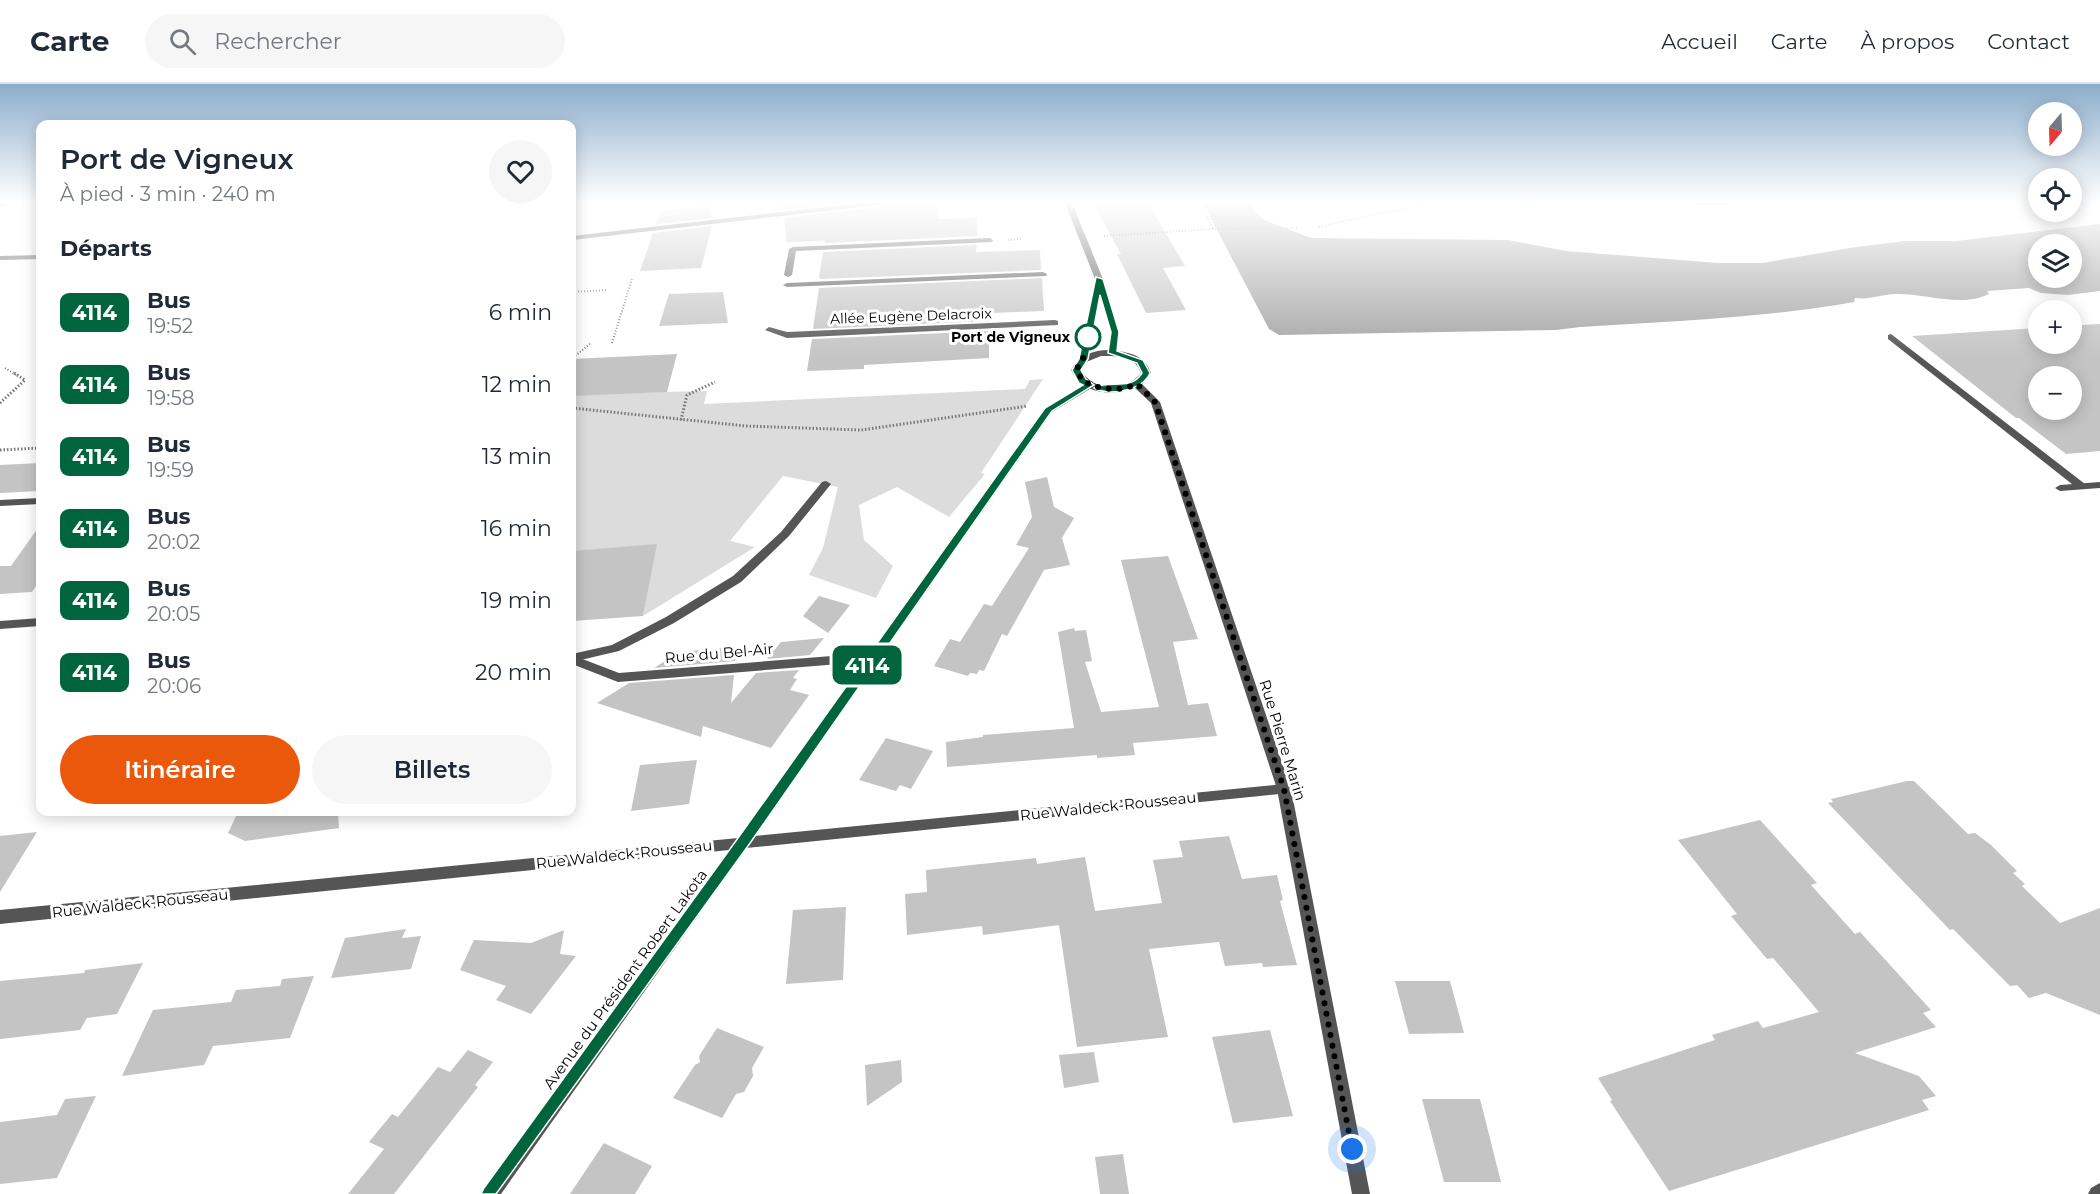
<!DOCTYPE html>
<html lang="fr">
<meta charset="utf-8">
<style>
body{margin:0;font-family:Montserrat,sans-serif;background:#f6f6f7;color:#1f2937;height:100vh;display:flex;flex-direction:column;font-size:22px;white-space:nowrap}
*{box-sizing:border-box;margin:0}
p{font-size:20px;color:#747a83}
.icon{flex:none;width:33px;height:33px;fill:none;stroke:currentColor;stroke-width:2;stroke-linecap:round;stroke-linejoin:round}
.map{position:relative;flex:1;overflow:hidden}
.drawer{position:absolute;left:36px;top:36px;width:540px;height:696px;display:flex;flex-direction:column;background:#fff;border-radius:12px;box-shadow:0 3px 15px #0003}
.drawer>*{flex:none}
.badge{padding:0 12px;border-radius:9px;font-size:21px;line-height:39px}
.needle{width:39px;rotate:199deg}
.fabs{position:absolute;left:2028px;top:18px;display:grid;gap:12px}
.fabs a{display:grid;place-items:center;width:54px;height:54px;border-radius:50%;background:#fff;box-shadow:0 3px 15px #0003;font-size:30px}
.you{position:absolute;width:30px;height:30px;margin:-15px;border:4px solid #fff;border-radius:50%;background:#1a73e8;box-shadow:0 0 0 9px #1a73e833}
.map>.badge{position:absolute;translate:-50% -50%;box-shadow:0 0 0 3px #fff}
h2{padding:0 24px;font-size:22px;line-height:54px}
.round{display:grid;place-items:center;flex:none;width:63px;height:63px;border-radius:32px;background:#f6f6f7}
.summary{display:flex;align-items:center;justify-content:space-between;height:102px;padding:0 24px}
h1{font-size:28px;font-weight:600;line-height:45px}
.primary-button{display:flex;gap:12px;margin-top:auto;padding:12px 24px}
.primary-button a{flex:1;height:69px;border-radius:36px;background:#ea580c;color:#fff;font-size:24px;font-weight:600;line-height:69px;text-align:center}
.primary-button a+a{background:#f6f6f7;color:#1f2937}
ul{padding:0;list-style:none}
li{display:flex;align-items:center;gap:18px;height:72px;padding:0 24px}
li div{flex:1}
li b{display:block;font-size:22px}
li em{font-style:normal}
li .badge{min-width:66px;font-weight:700;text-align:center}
header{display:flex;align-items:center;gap:36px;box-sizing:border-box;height:84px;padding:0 30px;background:#fff;border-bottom:2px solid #e0e1e3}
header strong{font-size:28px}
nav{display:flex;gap:33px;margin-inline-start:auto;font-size:21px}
.search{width:420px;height:54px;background:#f6f6f7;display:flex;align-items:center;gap:15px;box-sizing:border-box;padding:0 21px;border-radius:33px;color:#747a83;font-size:22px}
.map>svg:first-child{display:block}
.green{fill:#dcdcdc}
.water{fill:#a3a3a3;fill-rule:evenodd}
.building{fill:#c4c4c4;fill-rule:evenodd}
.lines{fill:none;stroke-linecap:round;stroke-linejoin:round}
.path-far1{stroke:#777;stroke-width:2;stroke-dasharray:1 2;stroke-linecap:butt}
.path{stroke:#777;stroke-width:3;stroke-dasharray:1.5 2;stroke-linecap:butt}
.service{fill:#555;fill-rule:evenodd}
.minor{fill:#555;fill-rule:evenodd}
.tertiary{fill:#555;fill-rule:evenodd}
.line{fill:#00643c;stroke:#fff;stroke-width:1.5}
.walk{stroke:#000;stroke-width:6;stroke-dasharray:0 10.8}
.stop-dot{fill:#fff;stroke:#00643c;stroke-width:3}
.labels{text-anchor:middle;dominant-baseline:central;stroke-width:6;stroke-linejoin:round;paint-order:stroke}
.far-street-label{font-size:14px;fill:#000;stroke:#fff}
.far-stop-label{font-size:14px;font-weight:bold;fill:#000;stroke:#fff;text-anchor:end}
.street-label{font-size:15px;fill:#000;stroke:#fff}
</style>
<header>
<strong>Carte</strong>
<div class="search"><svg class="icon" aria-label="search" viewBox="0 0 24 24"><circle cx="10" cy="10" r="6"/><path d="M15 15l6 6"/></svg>Rechercher</div>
<nav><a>Accueil</a><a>Carte</a><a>À propos</a><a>Contact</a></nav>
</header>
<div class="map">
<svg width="2100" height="1110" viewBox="0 0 2100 1110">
<rect width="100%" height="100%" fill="#fff"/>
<!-- green -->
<polygon class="green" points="1043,295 981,389 985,390 949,433 897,403 859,421 864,456 893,482 876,514 809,491 823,464 838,403 783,392 730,457 755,463 643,532 656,461 572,467 572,310 707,307 704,320 1025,305 1030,296"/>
<!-- water -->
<path class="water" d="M1203 119H1250L1256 129 1264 136 1311 154 1508 156 1566 167 1718 179H1762L1856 163 1905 157H1956L2100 140V207L2068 211 2041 209 2029 204 1987 207 1989 210C1960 224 1926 209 1896 210 1882 210 1870 216 1855 214L1854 218C1763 234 1672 237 1580 243L1556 246 1279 251 1269 245ZM2038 160H2072V194H2038Z"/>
<!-- building -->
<g class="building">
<polygon points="781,119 843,119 782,126"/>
<polygon points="884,119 937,119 937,135 977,134 977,152 825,159 825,157 787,158 784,134 878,123"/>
<polygon points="1093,119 1148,119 1185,182 1163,184 1186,226 1146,229 1117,170 1121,170"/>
<polygon points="710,122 712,134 656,140 661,127"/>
<polygon points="712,142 701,184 640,187 653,149"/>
<polygon points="977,161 976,168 1040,166 1041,186 821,195 819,193 823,168"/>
<polygon points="1042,194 1044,227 989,229 989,237 813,245 819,204"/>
<polygon points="723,208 728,239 659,242 669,210"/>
<path d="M2072 237 2082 241 2100 240V367L2066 370 2019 334H2016L1912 252 2037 244 2031 240 2038 239V260H2072ZM2038 292H2072V326H2038Z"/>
<polygon points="989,247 989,274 864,281 864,285 807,287 812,255"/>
<polygon points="677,270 667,308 572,312 572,275"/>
<polygon points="40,379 40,407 0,409 0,381"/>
<polygon points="1047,393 1054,423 1074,434 1062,454 1070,481 1044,486 1007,552 1002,550 984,587 979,586 977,590 970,589 968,592 934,582 950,555 960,558 984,520 992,522 1029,464 1016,461 1032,433 1025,398"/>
<polygon points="40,441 40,496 32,508 0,510 0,482 11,482"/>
<polygon points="657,460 643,532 572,537 572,467"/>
<polygon points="1168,472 1198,555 1173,558 1188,621 1208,619 1217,652 1133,659 1135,671 1097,674 1097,671 947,683 946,658 983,653 983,651 1074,644 1058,548 1074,544 1075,547 1086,546 1092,577 1085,578 1101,628 1159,623 1121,476"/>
<polygon points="819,512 850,521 828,549 803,532"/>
<polygon points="824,554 810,571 767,575 781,558"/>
<polygon points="737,563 735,577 654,584 679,568"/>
<polygon points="799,586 793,594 797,595 790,606 809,611 771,664 703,642 701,653 597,619 629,599 734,591 731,619 756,589"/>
<polygon points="886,654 933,667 911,705 900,701 896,707 859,696"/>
<polygon points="697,676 689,720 631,727 640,681"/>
<polygon points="1907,697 1914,697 1968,750 1975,749 1991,761 2017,787 2013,789 2025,800 2022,802 2060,839 2100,824 2100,931 2046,909 2029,914 2017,901 2010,902 1953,845 1950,846 1828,719 1833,718 1831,715"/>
<polygon points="238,728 338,728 339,744 245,757 228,749"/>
<polygon points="1760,736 1817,799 1811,801 1855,850 1860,848 1931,926 1923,929 1936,943 1855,969 1919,992 1936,1012 1922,1016 1929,1026 1669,1107 1610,1017 1612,1016 1598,994 1715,956 1712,951 1758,937 1763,944 1819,928 1773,874 1767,875 1731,832 1737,830 1678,756"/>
<polygon points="37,748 0,808 0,752"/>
<polygon points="1229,752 1242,795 1277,791 1283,816 1280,817 1297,881 1263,883 1262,879 1225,882 1219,858 1149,865 1168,953 1077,963 1059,841 983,851 982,842 907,851 905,810 927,808 926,786 1036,774 1037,780 1085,773 1095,827 1162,819 1153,776 1183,773 1179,757"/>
<polygon points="846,823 843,896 786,900 793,826"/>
<polygon points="406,845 402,854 421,852 411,885 331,894 345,854"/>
<polygon points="564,846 560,870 576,872 531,930 496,916 506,902 460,886 474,856 531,859"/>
<polygon points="143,879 117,930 87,934 80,946 0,955 0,897 84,889 85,886"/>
<polygon points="314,892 290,954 213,962 204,981 122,992 153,926 231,918 236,906 280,902 282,895"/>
<polygon points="1395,897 1450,897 1464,949 1409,950"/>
<polygon points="717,944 764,963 752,984 753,992 744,1008 736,1010 722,1034 673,1014 695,981 700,978 699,972"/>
<polygon points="1270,946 1293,1032 1233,1039 1212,953"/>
<polygon points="468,966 493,978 475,1001 478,1003 394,1110 348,1110 384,1065 369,1058 392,1030 398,1033 438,983 450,988"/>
<polygon points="1094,968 1099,998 1064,1004 1059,971"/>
<polygon points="901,976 902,998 867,1022 865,981"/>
<polygon points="96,1012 57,1094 0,1100 0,1038 57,1031 65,1015"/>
<polygon points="1422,1015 1480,1015 1501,1098 1444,1098"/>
<polygon points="604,1059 652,1082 635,1110 570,1110"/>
<polygon points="1123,1070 1129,1110 1100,1110 1095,1073"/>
</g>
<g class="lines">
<!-- path-far1 -->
<g class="path-far1">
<polyline points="1200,119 1213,145"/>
<polyline points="2095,119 2100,121"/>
<polyline points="1319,143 1386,128 1447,119"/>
<polyline points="1104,152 1213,145 1298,144"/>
<polyline points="1008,156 1021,155"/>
<polyline points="572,208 608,206"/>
<polyline points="612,259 632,195"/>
<polyline points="572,280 574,273 591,259"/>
<polyline points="5,284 16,291"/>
</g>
<!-- path -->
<g class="path">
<polyline points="0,319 25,296 14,289"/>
<polyline points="572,324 746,342 861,346 1027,322"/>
<polyline points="681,336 687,311 715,298"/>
<polyline points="0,366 40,364"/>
</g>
<!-- service -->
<g class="service">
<polygon points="989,154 993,156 992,158 796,167 792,191 788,193 784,191 789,165 793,163"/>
<polygon points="1043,188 1047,190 1046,192 787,203 783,201 787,199"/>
<polygon points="1096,193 1103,195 1087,275 1083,278 1079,275"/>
<polygon points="1055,236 1058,237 1058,241 787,254 765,246 769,243 787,248"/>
<polygon points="1891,250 2085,400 2086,402 2085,404 2077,404 1888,255 1888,251"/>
<polygon points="826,397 831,400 789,452 741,498 674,539 619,567 572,578 572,570 612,561 666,533 733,492 781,448 822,398"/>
</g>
<!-- minor -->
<g class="minor">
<polygon points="0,119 8,119 0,124"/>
<polygon points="861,119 882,119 878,121 572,156 572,152"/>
<polygon points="1690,119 1733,119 1729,121 1694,121"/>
<polygon points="40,171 40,175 0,176 0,172"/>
<polygon points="1090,298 1095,301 1093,303 1052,328 755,752 1284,700 1289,701 1291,705 1289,709 746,764 501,1110 481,1110 484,1104 729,766 0,840 0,826 738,754 864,578 618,598 572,580 572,571 619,589 870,569 1046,324"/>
<polygon points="2100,398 2100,404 2060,407 2055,404 2060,401"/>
<polygon points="40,414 40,420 0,422 0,416"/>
<polygon points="40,534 40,542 0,545 0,537"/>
<polygon points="2100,1099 2100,1110 2088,1110 2091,1104"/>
</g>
<!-- tertiary -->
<path class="tertiary" d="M1065 119H1072L1103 195 1119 248 1117 267C1133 269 1145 273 1151 289L1142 300 1160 318 1291 705 1370 1110H1352L1277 705 1151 319 1135 304C1111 312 1084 311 1071 286 1079 272 1092 266 1108 266L1111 248 1095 195ZM1101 272C1117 272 1135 271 1141 289 1126 308 1093 308 1081 286L1086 278Z"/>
</g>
<!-- sky -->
<linearGradient id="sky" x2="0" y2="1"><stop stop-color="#8cadcc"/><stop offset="0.43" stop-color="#fff"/><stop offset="1" stop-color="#fff" stop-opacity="0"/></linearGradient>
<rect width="2100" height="274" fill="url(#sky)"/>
<!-- line -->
<path class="line" d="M1096 193 1103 195 1119 248 1117 267 1143 276 1150 289C1143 306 1109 313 1094 304 1109 295 1130 308 1142 289L1137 279 1108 269 1111 248 1100 211 1088 275 1081 286 1086 295 1094 301 1052 327 748 762 496 1110H481L484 1104 738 754 1045 324 1083 301 1079 299 1072 286 1079 275Z"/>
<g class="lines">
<!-- walk -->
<path class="walk" d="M1088 253 1083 275 1076 286 1083 297C1100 306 1119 308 1137 300L1155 318 1284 705 1352 1065"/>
</g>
<!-- markers -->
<circle class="stop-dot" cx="1088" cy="253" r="12"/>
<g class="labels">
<!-- far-street labels -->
<g class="far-street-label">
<text transform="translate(911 232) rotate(-2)">Allée Eugène Delacroix</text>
</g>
<!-- far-stop labels -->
<g class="far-stop-label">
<text x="1070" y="253">Port de Vigneux</text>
</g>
<!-- street labels -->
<g class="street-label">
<text transform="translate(719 569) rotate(-5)">Rue du Bel-Air</text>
<text transform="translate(1283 656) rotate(73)">Rue Pierre Marin</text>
<text transform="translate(1108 722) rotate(-6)">Rue Waldeck-Rousseau</text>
<text transform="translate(624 770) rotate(-6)">Rue Waldeck-Rousseau</text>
<text transform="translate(140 819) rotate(-6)">Rue Waldeck-Rousseau</text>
<text transform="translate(625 895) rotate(-54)">Avenue du Président Robert Lakota</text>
</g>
</g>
</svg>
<div class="fabs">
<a><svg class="needle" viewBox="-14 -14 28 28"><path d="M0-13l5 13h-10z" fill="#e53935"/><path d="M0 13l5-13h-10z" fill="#747a83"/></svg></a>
<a><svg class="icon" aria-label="locate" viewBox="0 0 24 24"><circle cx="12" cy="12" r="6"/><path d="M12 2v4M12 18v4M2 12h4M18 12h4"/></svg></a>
<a><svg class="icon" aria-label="layers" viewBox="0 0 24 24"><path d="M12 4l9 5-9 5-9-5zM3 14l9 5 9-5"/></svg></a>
<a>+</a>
<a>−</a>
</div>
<div class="you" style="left:1352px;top:1065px"></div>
<b class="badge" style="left:867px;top:581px;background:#00643c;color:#fff">4114</b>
<section class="drawer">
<div class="summary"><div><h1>Port de Vigneux</h1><p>À pied · 3 min · 240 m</p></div><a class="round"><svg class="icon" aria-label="heart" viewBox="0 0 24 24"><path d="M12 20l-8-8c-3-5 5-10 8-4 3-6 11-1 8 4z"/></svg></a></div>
<h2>Départs</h2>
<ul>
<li><span class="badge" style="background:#00643c;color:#fff">4114</span><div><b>Bus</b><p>19:52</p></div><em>6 min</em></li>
<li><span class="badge" style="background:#00643c;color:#fff">4114</span><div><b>Bus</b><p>19:58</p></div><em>12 min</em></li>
<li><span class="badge" style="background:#00643c;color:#fff">4114</span><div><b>Bus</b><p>19:59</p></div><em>13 min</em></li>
<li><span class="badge" style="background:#00643c;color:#fff">4114</span><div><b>Bus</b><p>20:02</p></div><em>16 min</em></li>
<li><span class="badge" style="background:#00643c;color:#fff">4114</span><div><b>Bus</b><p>20:05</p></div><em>19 min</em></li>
<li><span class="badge" style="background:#00643c;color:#fff">4114</span><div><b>Bus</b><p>20:06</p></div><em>20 min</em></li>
</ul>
<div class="primary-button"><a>Itinéraire</a><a>Billets</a></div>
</section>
</div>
